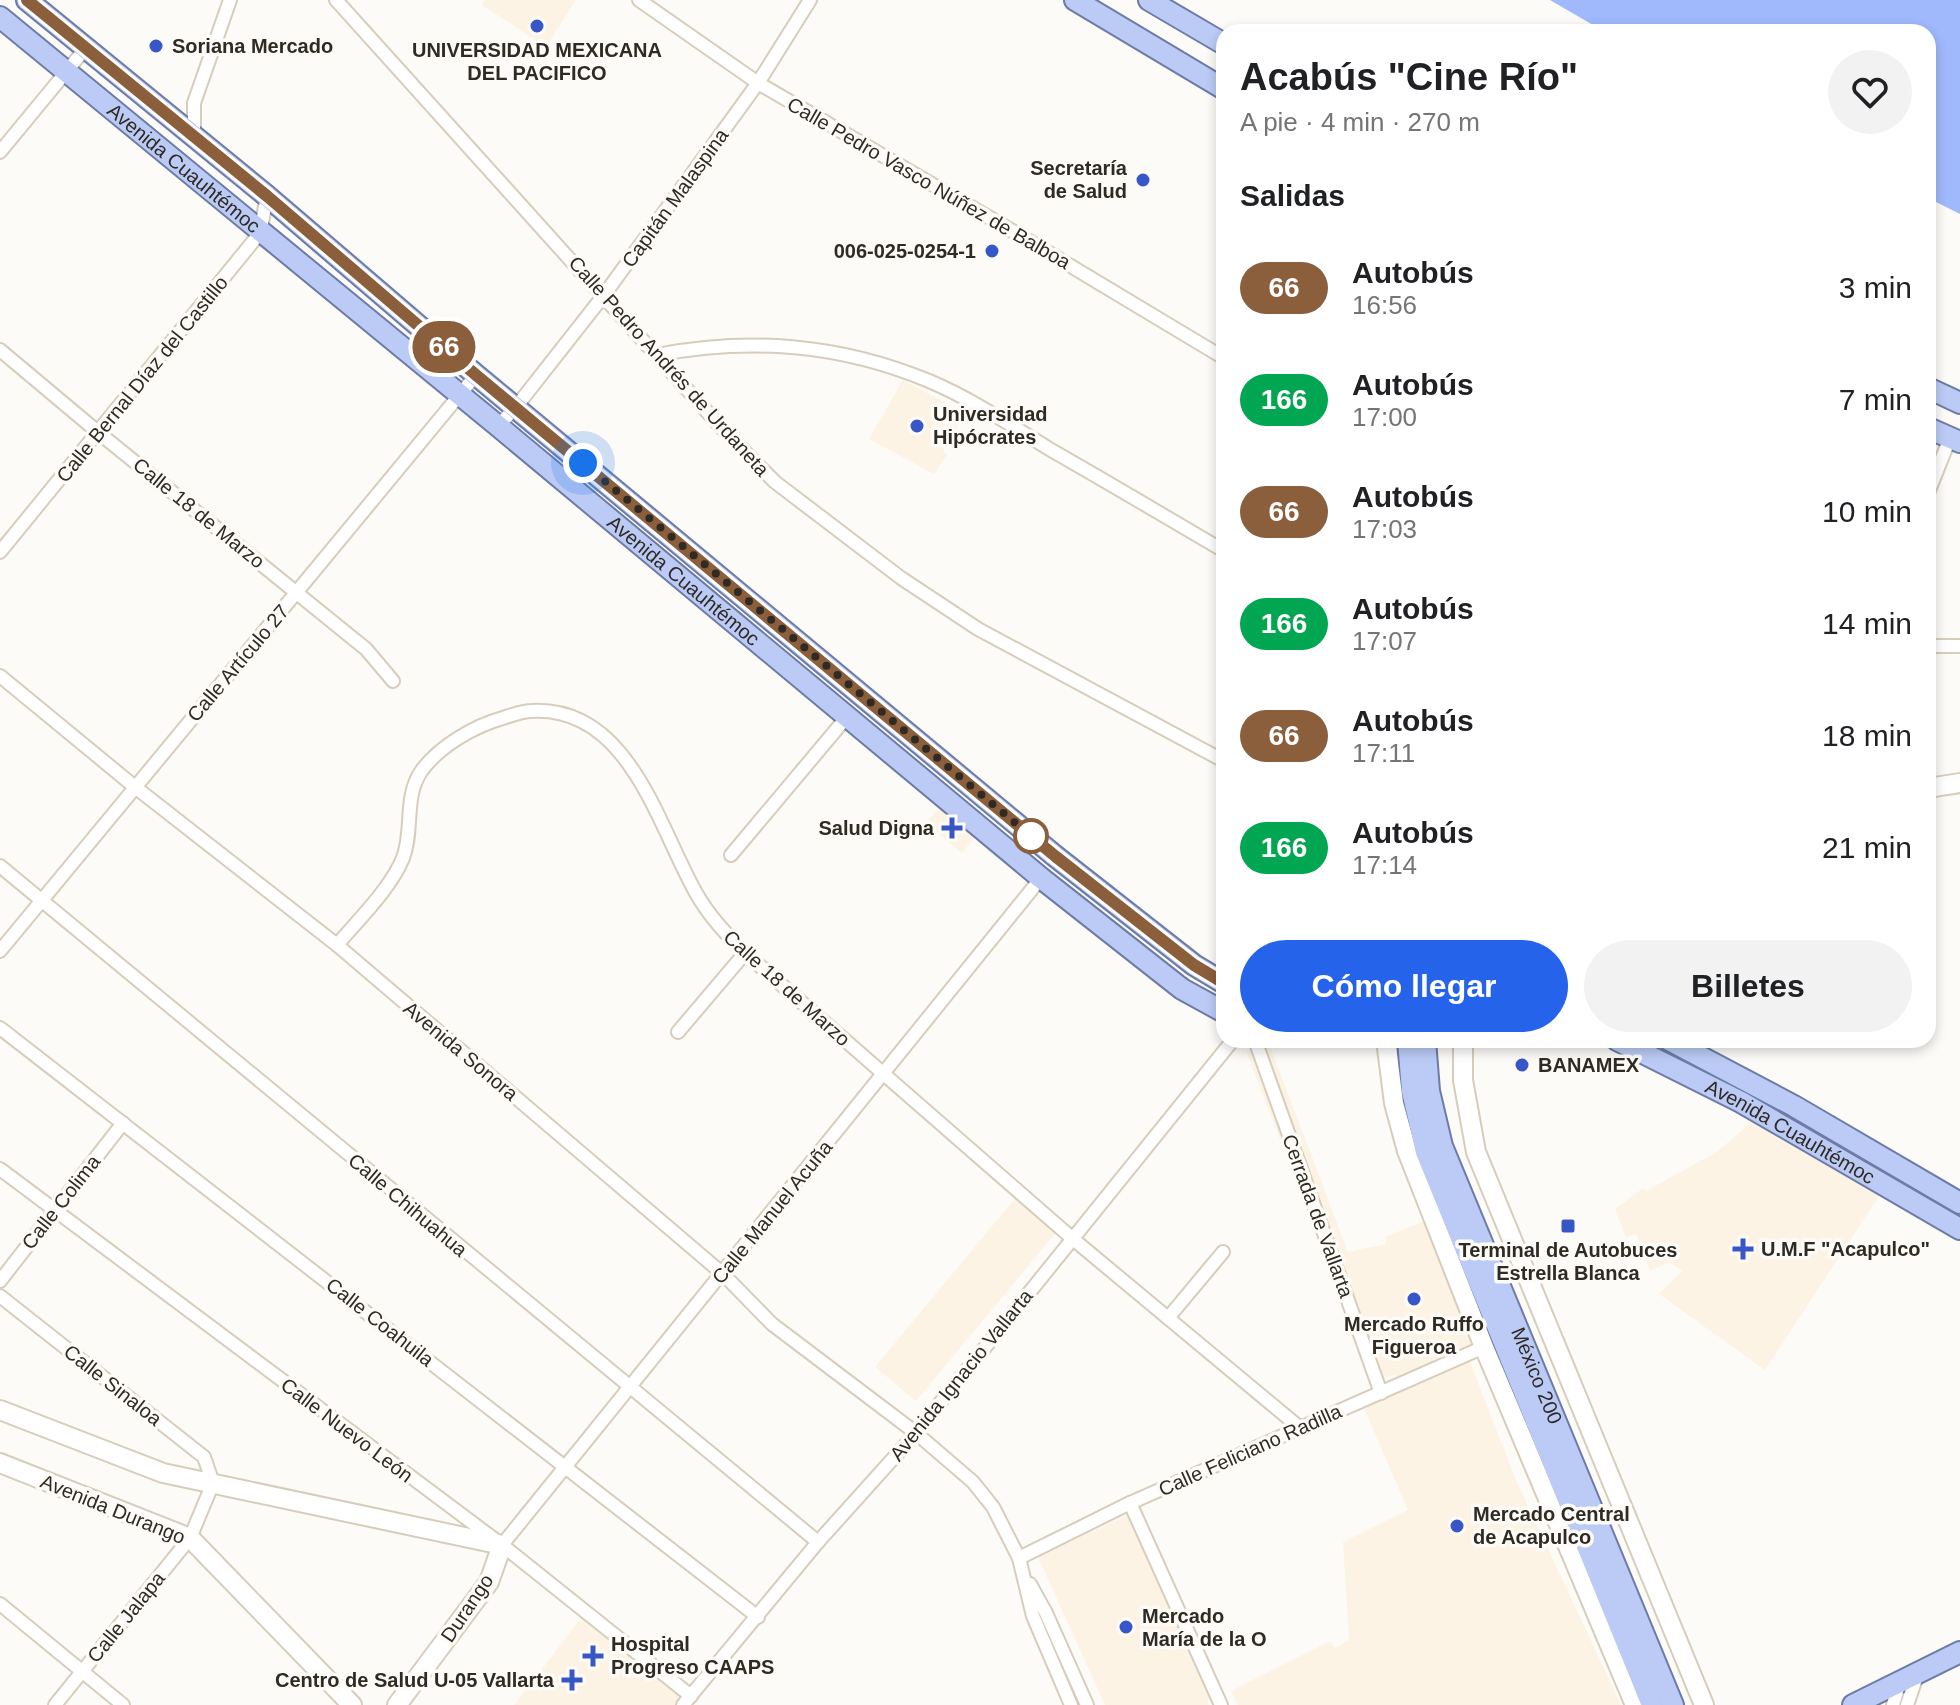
<!DOCTYPE html>
<html lang="es">
<meta charset="utf-8">
<style>
body{margin:0;font-family:Arial,sans-serif;background:#f2f2f2;color:#202124;height:100vh;display:flex;flex-direction:column;font-size:30px;white-space:nowrap}
*{box-sizing:border-box;margin:0}
p{font-size:26px;color:#757577}
.icon{flex:none;width:44px;height:44px;fill:none;stroke:currentColor;stroke-width:2;stroke-linecap:round;stroke-linejoin:round}
.map{position:relative;flex:1;overflow:hidden}
.details{position:absolute;left:1216px;top:24px;width:720px;height:1024px;display:flex;flex-direction:column;background:#fff;border-radius:24px;box-shadow:0 4px 12px #0003}
.details>*{flex:none}
.badge{padding:0 16px;border-radius:26px;font-size:28px;line-height:52px}
.you{position:absolute;width:40px;height:40px;margin:-20px;border:6px solid #fff;border-radius:50%;background:#1a73e8;box-shadow:0 0 0 12px #1a73e833}
.map>.badge{position:absolute;translate:-50% -50%;box-shadow:0 0 0 4px #fff}
h2{padding:0 24px;font-size:30px;line-height:72px}
.round{display:grid;place-items:center;flex:none;width:84px;height:84px;border-radius:42px;background:#f2f2f2}
.summary{display:flex;align-items:center;justify-content:space-between;height:136px;padding:0 24px}
h1{font-size:38px;font-weight:700;line-height:60px}
.cta{display:flex;gap:16px;margin-top:auto;padding:16px 24px}
.cta a{flex:1;height:92px;border-radius:48px;background:#2563eb;color:#fff;font-size:32px;font-weight:700;line-height:92px;text-align:center}
.cta a+a{background:#f2f2f2;color:#202124}
ul{padding:0;list-style:none}
li{display:flex;align-items:center;gap:24px;height:112px;padding:0 24px}
li div{flex:1}
li b{display:block;font-size:30px}
li em{font-style:normal}
li .badge{min-width:88px;font-weight:700;text-align:center}
.map>svg:first-child{display:block}
.built{fill:#fcf3e4}
.water{fill:#9fb9fc}
.lines{fill:none;stroke-linecap:round;stroke-linejoin:round}
.street-casing{stroke:#d7cdbb;stroke-width:16}
.secondary-casing{stroke:#d7cdbb;stroke-width:22}
.primary-casing{stroke:#6c7ca7;stroke-width:24}
.street{stroke:#fff;stroke-width:12}
.secondary{stroke:#fff;stroke-width:18}
.primary{stroke:#bbcbf5;stroke-width:20}
.line-casing{stroke:#fff;stroke-width:18}
.line{stroke:#8b5e3c;stroke-width:12}
.walk{stroke:#2f2b24;stroke-width:8;stroke-dasharray:0 14.4}
.poi-dot{fill:#3756c8;stroke:#fdfbf7;stroke-width:3}
.stop-dot{fill:#fff;stroke:#8b5e3c;stroke-width:4}
.labels{text-anchor:middle;dominant-baseline:central;stroke-width:7;stroke-linejoin:round;paint-order:stroke}
.poi-label{font-size:20px;font-weight:bold;fill:#2f2b24;stroke:#fdfbf7;text-anchor:start}
.street-label{font-size:20px;fill:#2f2b24;stroke:#fdfbf7}
</style>
<div class="map">
<svg width="1960" height="1705" viewBox="0 0 1960 1705">
<rect width="100%" height="100%" fill="#fdfbf7"/>
<!-- built -->
<g class="built">
<polygon points="485,0 576,0 546,47 482,5"/>
<polygon points="903,380 965,413 943,451 947,455 934,474 869,439"/>
<polygon points="943,803 978,833 962,853 926,823"/>
<polygon points="1270,1046 1348,1252 1386,1244 1385,1237 1431,1218 1479,1345 1398,1381 1395,1375 1373,1381 1246,1051"/>
<polygon points="1756,1114 1883,1190 1765,1370 1659,1294 1682,1271 1669,1262 1650,1271 1636,1234 1626,1237 1615,1209 1643,1188 1646,1191 1715,1153 1744,1129"/>
<polygon points="1017,1196 1058,1230 916,1401 875,1367"/>
<polygon points="1470,1362 1516,1480 1621,1705 1238,1705 1231,1691 1330,1641 1335,1648 1349,1640 1343,1542 1408,1510 1363,1406"/>
<polygon points="1131,1513 1215,1697 1207,1700 1209,1705 1105,1705 1038,1557"/>
<polygon points="583,1616 685,1696 677,1705 514,1705"/>
</g>
<!-- water -->
<polygon class="water" points="1550,0 1960,0 1960,214 1928,198 1928,32 1605,32"/>
<g class="lines">
<!-- street casing -->
<g class="street-casing">
<g id="street">
<polyline points="336,0 729,436 775,482 901,578 978,629 1224,761"/>
<polyline points="639,0 758,83 1014,232 1224,358"/>
<polyline points="194,138 194,103 230,0"/>
<polyline points="0,152 85,49"/>
<polyline points="0,350 99,433 366,649 393,681"/>
<path d="M656 355C751 337 840 344 929 381 972 399 1012 426 1051 450 1109 483 1166 517 1224 551"/>
<polyline points="498,426 516,407 604,295 758,83 810,0"/>
<polyline points="1928,493 1950,438"/>
<polyline points="0,552 260,233 267,196"/>
<polyline points="1928,646 1960,646"/>
<polyline points="0,676 135,787 337,945 723,1274 772,1324 916,1433 973,1482 993,1507 1019,1558 1033,1616 1071,1705"/>
<polyline points="731,855 846,718"/>
<polyline points="0,866 818,1542"/>
<path d="M337 945C358 920 391 888 403 858 414 829 403 797 422 770 440 746 474 726 503 718 512 715 522 711 532 711 629 706 658 826 696 893 709 916 726 934 745 953L1073 1239 1299 1427"/>
<polyline points="0,951 476,375"/>
<polyline points="0,1028 758,1617"/>
<polyline points="678,1032 745,953"/>
<polyline points="1255,1040 1381,1393"/>
<polyline points="0,1169 502,1545 691,1696"/>
<polyline points="0,1281 123,1123"/>
<polyline points="0,1296 204,1457 213,1483 190,1538 55,1705"/>
<polyline points="1168,1318 1223,1252"/>
<polyline points="1130,1503 1221,1705"/>
<polyline points="502,1545 1041,878"/>
<polyline points="1019,1558 1130,1503 1484,1347"/>
<polyline points="1030,1584 1046,1613 1087,1705"/>
<polyline points="0,1604 123,1705"/>
<polyline points="683,1705 818,1542 916,1433 1233,1040"/>
<polyline points="1893,1705 1899,1684"/>
<polyline points="1907,1705 1917,1676"/>
</g>
</g>
<!-- secondary casing -->
<g class="secondary-casing">
<g id="secondary">
<polyline points="1928,788 1960,783"/>
<polyline points="1386,1040 1394,1103 1407,1151 1484,1347 1635,1705"/>
<polyline points="1463,1040 1463,1080 1476,1152 1704,1705"/>
<polyline points="0,1410 163,1473 502,1545 489,1582 397,1705"/>
<polyline points="0,1463 190,1538 352,1705"/>
</g>
</g>
<!-- primary casing -->
<g class="primary-casing">
<g id="primary">
<polyline points="27,0 267,196 476,375 1055,856 1194,965 1224,983"/>
<polyline points="1075,0 1224,89"/>
<polyline points="1149,0 1224,44"/>
<path id="s1" d="M0 17 498 426 1041 878 1182 989 1224 1012"/>
<polyline points="1928,388 1960,403"/>
<polyline points="1928,428 1960,442"/>
<polyline points="1408,1040 1412,1091 1426,1152 1652,1705"/>
<path id="s2" d="M1425 1040 1429 1091 1442 1146 1673 1705"/>
<path id="s3" d="M1617 1040 1741 1102 1960 1229"/>
<polyline points="1669,1040 1794,1106 1960,1203"/>
<polyline points="1853,1705 1960,1652"/>
</g>
</g>
<!-- street -->
<use href="#street" class="street"/>
<!-- secondary -->
<use href="#secondary" class="secondary"/>
<!-- primary -->
<use href="#primary" class="primary"/>
</g>
<g class="lines">
<!-- line casing -->
<g class="line-casing">
<polyline id="line" points="27,0 267,196 476,375 1055,856 1194,965 1224,983"/>
</g>
<!-- line -->
<use href="#line" class="line"/>
<!-- walk -->
<polyline class="walk" points="583,463 1031,836"/>
</g>
<!-- markers -->
<g class="poi-dot">
<circle cx="537" cy="26" r="8"/>
<circle cx="156" cy="46" r="8"/>
<circle cx="1143" cy="180" r="8"/>
<circle cx="992" cy="251" r="8"/>
<circle cx="917" cy="426" r="8"/>
<path d="M948 816h8v8h8v8h-8v8h-8v-8h-8v-8h8z"/>
<circle cx="1522" cy="1065" r="8"/>
<rect x="1560" y="1218" width="16" height="16" rx="4"/>
<path d="M1739 1237h8v8h8v8h-8v8h-8v-8h-8v-8h8z"/>
<circle cx="1414" cy="1299" r="8"/>
<circle cx="1457" cy="1526" r="8"/>
<circle cx="1126" cy="1627" r="8"/>
<path d="M589 1644h8v8h8v8h-8v8h-8v-8h-8v-8h8z"/>
<path d="M568 1668h8v8h8v8h-8v8h-8v-8h-8v-8h8z"/>
</g>
<circle class="stop-dot" cx="1031" cy="836" r="16"/>
<g class="labels">
<!-- poi labels -->
<g class="poi-label">
<text x="172" y="46">Soriana Mercado</text>
<text x="537" y="50" text-anchor="middle">UNIVERSIDAD MEXICANA<tspan x="537" dy="23">DEL PACIFICO</tspan></text>
<text x="1127" y="168" text-anchor="end">Secretaría<tspan x="1127" dy="23">de Salud</tspan></text>
<text x="976" y="251" text-anchor="end">006-025-0254-1</text>
<text x="933" y="414">Universidad<tspan x="933" dy="23">Hipócrates</tspan></text>
<text x="934" y="828" text-anchor="end">Salud Digna</text>
<text x="1538" y="1065">BANAMEX</text>
<text x="1761" y="1249">U.M.F "Acapulco"</text>
<text x="1568" y="1250" text-anchor="middle">Terminal de Autobuces<tspan x="1568" dy="23">Estrella Blanca</tspan></text>
<text x="1414" y="1324" text-anchor="middle">Mercado Ruffo<tspan x="1414" dy="23">Figueroa</tspan></text>
<text x="1473" y="1514">Mercado Central<tspan x="1473" dy="23">de Acapulco</tspan></text>
<text x="1142" y="1616">Mercado<tspan x="1142" dy="23">María de la O</tspan></text>
<text x="611" y="1644">Hospital<tspan x="611" dy="23">Progreso CAAPS</tspan></text>
<text x="554" y="1680" text-anchor="end">Centro de Salud U-05 Vallarta</text>
</g>
<!-- street labels -->
<g class="street-label">
<text stroke="none"><textPath href="#s1" startOffset="238">Avenida Cuauhtémoc</textPath></text>
<text transform="translate(929 183) rotate(30)">Calle Pedro Vasco Núñez de Balboa</text>
<text transform="translate(675 198) rotate(-54)">Capitán Malaspina</text>
<text transform="translate(669 366) rotate(48)">Calle Pedro Andrés de Urdaneta</text>
<text transform="translate(142 379) rotate(-51)">Calle Bernal Díaz del Castillo</text>
<text transform="translate(199 513) rotate(39)">Calle 18 de Marzo</text>
<text stroke="none"><textPath href="#s1" startOffset="886">Avenida Cuauhtémoc</textPath></text>
<text transform="translate(238 663) rotate(-50)">Calle Artículo 27</text>
<text transform="translate(787 988) rotate(42)">Calle 18 de Marzo</text>
<text transform="translate(461 1051) rotate(40)">Avenida Sonora</text>
<text stroke="none"><textPath href="#s3" startOffset="196">Avenida Cuauhtémoc</textPath></text>
<text transform="translate(61 1202) rotate(-52)">Calle Colima</text>
<text transform="translate(408 1205) rotate(40)">Calle Chihuahua</text>
<text transform="translate(772 1212) rotate(-51)">Calle Manuel Acuña</text>
<text transform="translate(1318 1216) rotate(70)">Cerrada de Vallarta</text>
<text transform="translate(380 1322) rotate(38)">Calle Coahuila</text>
<text transform="translate(961 1375) rotate(-51)">Avenida Ignacio Vallarta</text>
<text stroke="none"><textPath href="#s2" startOffset="356">México 200</textPath></text>
<text transform="translate(113 1385) rotate(38)">Calle Sinaloa</text>
<text transform="translate(347 1430) rotate(37)">Calle Nuevo León</text>
<text transform="translate(1250 1450) rotate(-24)">Calle Feliciano Radilla</text>
<text transform="translate(113 1509) rotate(22)">Avenida Durango</text>
<text transform="translate(467 1608) rotate(-56)">Durango</text>
<text transform="translate(126 1617) rotate(-51)">Calle Jalapa</text>
</g>
</g>
</svg>
<div class="you" style="left:583px;top:463px"></div>
<b class="badge" style="left:444px;top:347px;background:#8b5e3c;color:#fff">66</b>
<section class="details">
<div class="summary"><div><h1>Acabús &quot;Cine Río&quot;</h1><p>A pie · 4 min · 270 m</p></div><a class="round"><svg class="icon" aria-label="heart" viewBox="0 0 24 24"><path d="M12 20l-8-8c-3-5 5-10 8-4 3-6 11-1 8 4z"/></svg></a></div>
<h2>Salidas</h2>
<ul>
<li><span class="badge" style="background:#8b5e3c;color:#fff">66</span><div><b>Autobús</b><p>16:56</p></div><em>3 min</em></li>
<li><span class="badge" style="background:#00a651;color:#fff">166</span><div><b>Autobús</b><p>17:00</p></div><em>7 min</em></li>
<li><span class="badge" style="background:#8b5e3c;color:#fff">66</span><div><b>Autobús</b><p>17:03</p></div><em>10 min</em></li>
<li><span class="badge" style="background:#00a651;color:#fff">166</span><div><b>Autobús</b><p>17:07</p></div><em>14 min</em></li>
<li><span class="badge" style="background:#8b5e3c;color:#fff">66</span><div><b>Autobús</b><p>17:11</p></div><em>18 min</em></li>
<li><span class="badge" style="background:#00a651;color:#fff">166</span><div><b>Autobús</b><p>17:14</p></div><em>21 min</em></li>
</ul>
<div class="cta"><a>Cómo llegar</a><a>Billetes</a></div>
</section>
</div>
